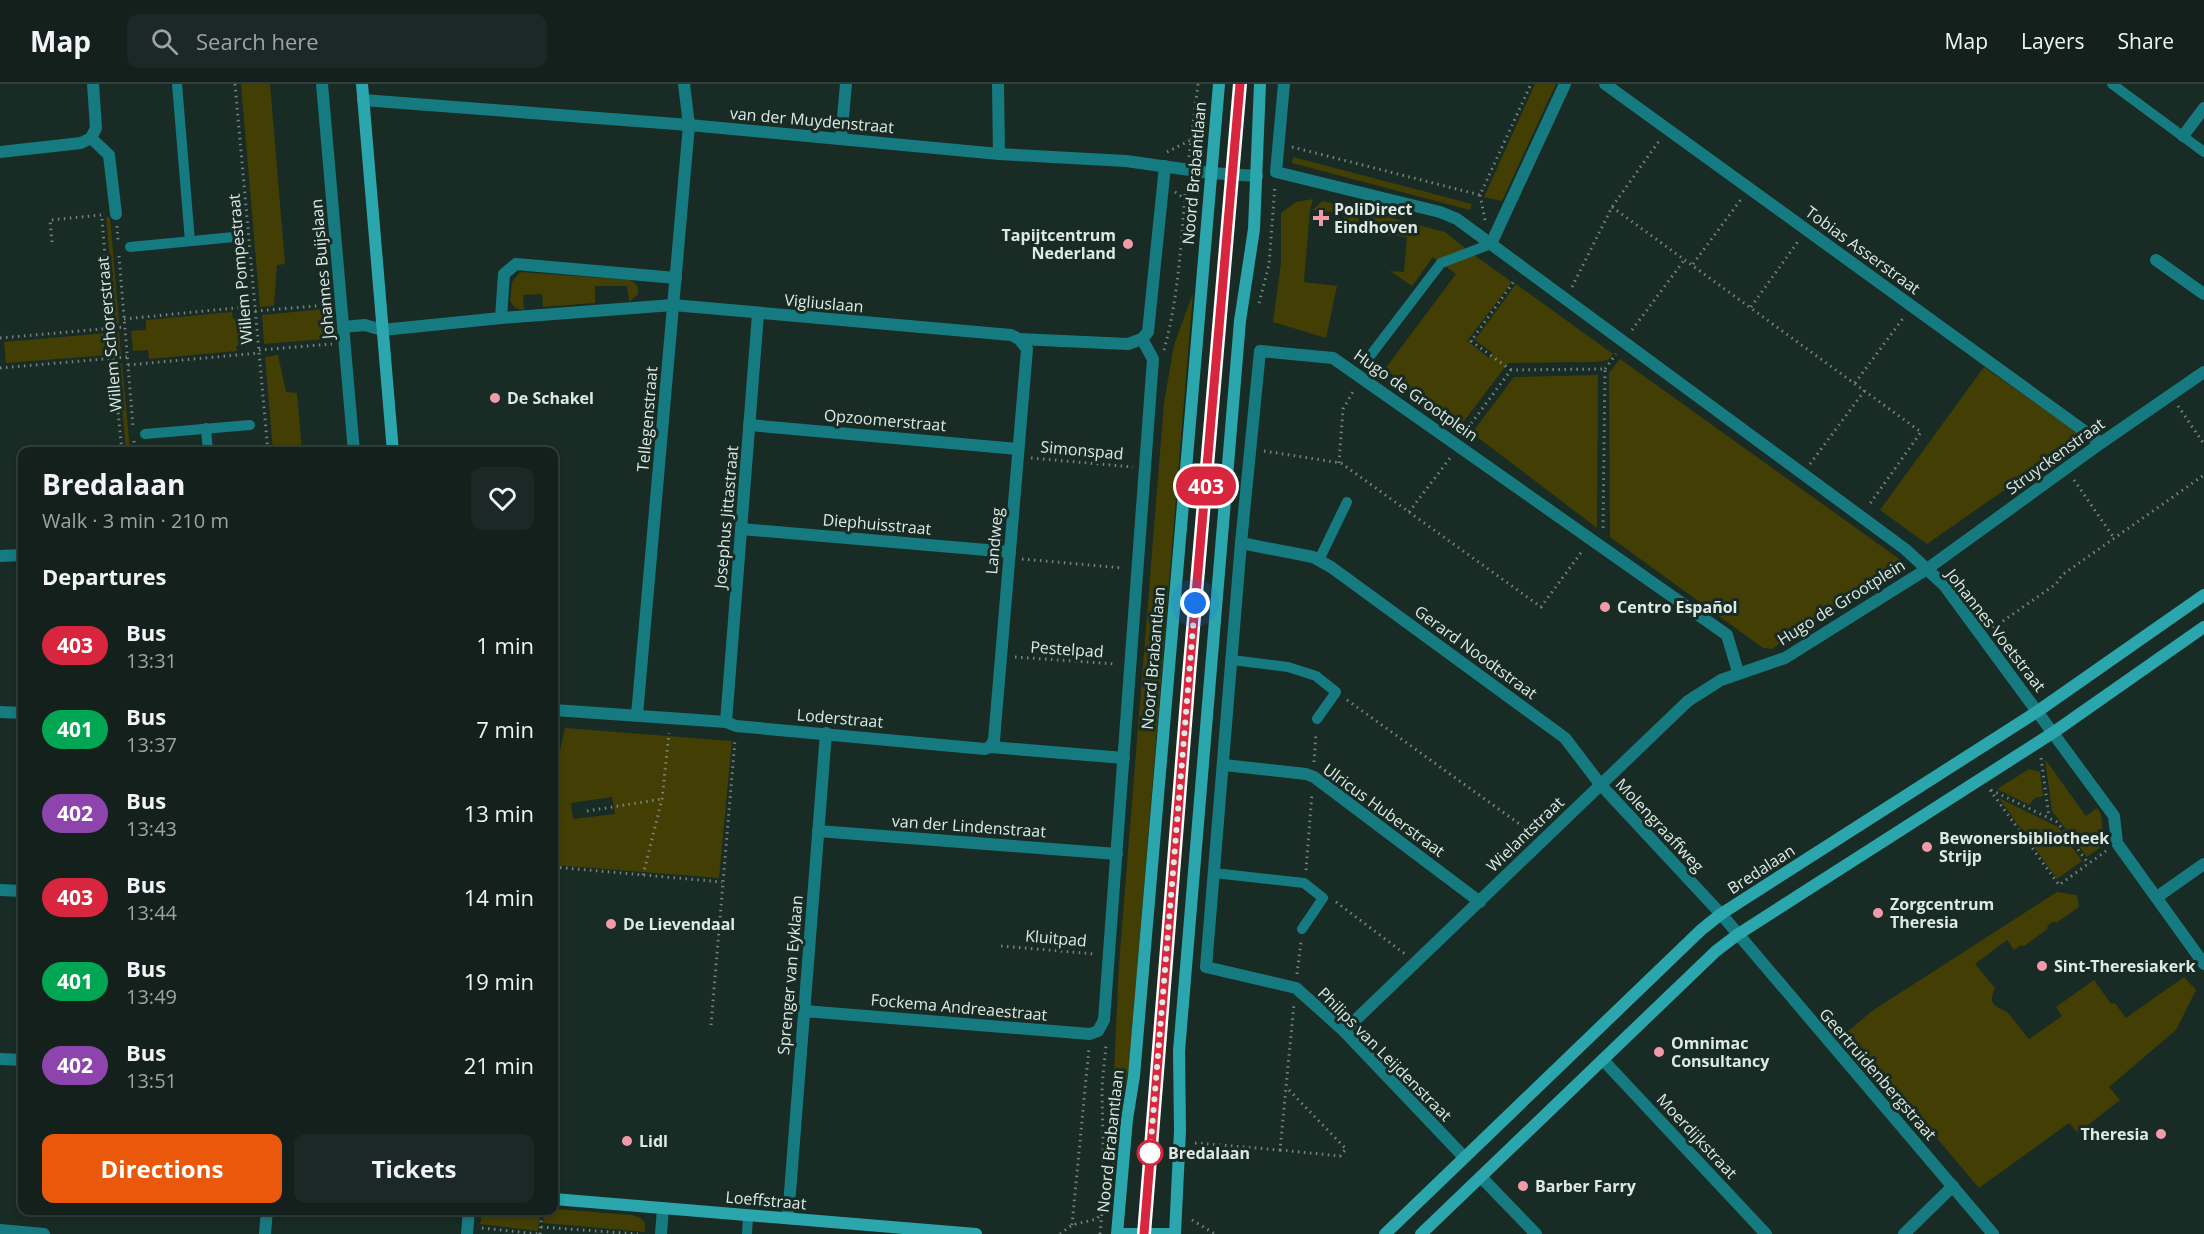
<!DOCTYPE html>
<meta charset="utf-8">
<style>
body{margin:0;font-family:"Open Sans",sans-serif;background:#1c2825;color:#f1f3f6;height:100vh;display:flex;flex-direction:column;font-size:22px;white-space:nowrap}
*{box-sizing:border-box;margin:0}
p{font-size:20px;color:#9da3a3}
.icon{flex:none;width:33px;height:33px;fill:none;stroke:currentColor;stroke-width:2;stroke-linecap:round;stroke-linejoin:round}
.map{position:relative;flex:1;overflow:hidden}
.panel{position:absolute;left:18px;top:363px;width:540px;height:768px;display:flex;flex-direction:column;background:#13201c;border-radius:12px;box-shadow:0 3px 9px #0003,0 0 0 2px #323e3b}
.panel>*{flex:none}
.badge{padding:0 12px;border-radius:20px;font-size:21px;line-height:39px}
.you{position:absolute;width:30px;height:30px;margin:-15px;border:4px solid #fff;border-radius:50%;background:#1a73e8;box-shadow:0 0 0 9px #1a73e833}
.map>.badge{position:absolute;translate:-50% -50%;box-shadow:0 0 0 3px #fff}
h2{padding:0 24px;font-size:22px;line-height:54px}
.round{display:grid;place-items:center;flex:none;width:63px;height:63px;border-radius:12px;background:#1c2825}
.overview{display:flex;align-items:center;justify-content:space-between;height:102px;padding:0 24px}
h1{font-size:28px;font-weight:700;line-height:45px}
.primary-button{display:flex;gap:12px;margin-top:auto;padding:12px 24px}
.primary-button a{flex:1;height:69px;border-radius:12px;background:#ea580c;color:#fff;font-size:24px;font-weight:700;line-height:69px;text-align:center}
.primary-button a+a{background:#1c2825;color:#f1f3f6}
ul{padding:0;list-style:none}
li{display:flex;align-items:center;gap:18px;height:84px;padding:0 24px}
li div{flex:1}
li b{display:block;font-size:22px}
li em{font-style:normal}
li .badge{min-width:66px;font-weight:700;text-align:center}
header{display:flex;align-items:center;gap:36px;box-sizing:border-box;height:84px;padding:0 30px;background:#13201c;border-bottom:2px solid #323e3b}
header strong{font-size:28px}
nav{display:flex;gap:33px;margin-inline-start:auto;font-size:21px}
.search{width:420px;height:54px;background:#1c2825;display:flex;align-items:center;gap:15px;box-sizing:border-box;padding:0 21px;border-radius:12px;color:#9da3a3;font-size:22px}
.map>svg:first-child{display:block}
.green{fill:#433e04;fill-rule:evenodd}
.lines{fill:none;stroke-linecap:round;stroke-linejoin:round}
.path{stroke:#75847e;stroke-width:3;stroke-dasharray:1.5 4.5;stroke-linecap:butt}
.lane{stroke:#167b81;stroke-width:10}
.street{stroke:#167b81;stroke-width:12}
.secondary{stroke:#2ba6ad;stroke-width:12}
.line-casing{stroke:#fff;stroke-width:14}
.line{stroke:#d7263d;stroke-width:9}
.walk{stroke:#dee9e4;stroke-width:6;stroke-dasharray:0 10.8}
.poi-dot{fill:#f39aa9;stroke:#192b25;stroke-width:2}
.stop-dot{fill:#fff;stroke:#d7263d;stroke-width:3}
.labels{text-anchor:middle;dominant-baseline:central;stroke-width:6;stroke-linejoin:round;paint-order:stroke}
.street-label{font-size:16px;fill:#dee9e4;stroke:#192b25}
.poi-label{font-size:16px;font-weight:bold;fill:#dee9e4;stroke:#192b25;text-anchor:start}
.stop-label{font-size:16px;font-weight:bold;fill:#dee9e4;stroke:#192b25;text-anchor:start}
</style>
<header>
<strong>Map</strong>
<div class="search"><svg class="icon" aria-label="search" viewBox="0 0 24 24"><circle cx="10" cy="10" r="6"/><path d="M15 15l6 6"/></svg>Search here</div>
<nav><a>Map</a><a>Layers</a><a>Share</a></nav>
</header>
<div class="map">
<svg width="2204" height="1150" viewBox="0 0 2204 1150">
<rect width="100%" height="100%" fill="#192b25"/>
<!-- green -->
<g class="green">
<polygon points="241,0 270,0 285,180 277,181 274,222 260,223"/>
<polygon points="1535,0 1556,0 1502,117 1484,113"/>
<polygon points="1293,73 1472,120 1470,126 1292,79"/>
<polygon points="1313,115 1310,126 1304,198 1337,202 1326,254 1273,238 1281,179 1281,129 1296,118"/>
<polygon points="1323,117 1360,126 1357,149 1343,148 1344,129 1312,126"/>
<polygon points="1365,127 1445,148 1466,165 1437,176 1433,173 1412,202 1390,187 1404,188 1407,153 1363,149"/>
<polygon points="106,133 110,133 119,239 116,240"/>
<polygon points="1474,171 1512,198 1467,257 1489,274 1493,269 1475,256 1516,200 1613,270 1608,276 1596,278 1508,279 1461,341 1385,285 1456,190 1445,182"/>
<path d="M520 188 629 196C638 199 638 202 638 210L629 218 627 202H595V219L543 223 542 210 523 211 524 226 515 224 510 217 512 198Z"/>
<polygon points="1193,209 1129,984 1119,1032 1112,1109 1112,1031 1119,880 1164,319 1174,261"/>
<polygon points="334,224 337,254 264,260 262,231"/>
<polygon points="232,228 233,235 249,233 251,260 236,262 237,267 149,275 148,266 133,267 131,247 146,246 146,236"/>
<polygon points="119,248 121,270 6,279 4,258"/>
<polygon points="278,271 286,308 297,309 302,367 273,367 265,273"/>
<polygon points="1620,275 1902,477 1772,565 1763,564 1610,453 1609,289"/>
<polygon points="118,279 122,279 130,367 126,367"/>
<polygon points="1984,283 2085,354 2003,407 1927,460 1880,426"/>
<polygon points="1598,291 1597,444 1472,349 1514,293"/>
<path d="M565 644 732 657 719 794 554 781V677L560 667ZM612 713 615 730 573 735 571 719Z"/>
<polygon points="2045,675 2086,732 2097,724 2101,730 2104,761 2087,773 2052,727"/>
<polygon points="2029,685 2040,688 2043,712 2035,714 2029,721 1997,705"/>
<polygon points="1999,714 2058,743 2082,777 2057,795"/>
<path d="M2057 808 2077 811 2079 823 2056 839 2054 837 2047 842 2048 844 2046 846 2024 862 2021 861 2014 866 2007 856 1975 880 1995 904C1986 923 1998 922 2008 929 2012 933 2024 950 2029 955L2062 932 2056 923 2094 896 2111 920 2115 919 2126 934 2184 893 2196 906 2176 946 2109 1003 2120 1016 2078 1049 2069 1039 1979 1104 1847 948 1872 927Z"/>
<polygon points="554,1125 632,1131 640,1134 645,1139 645,1148 543,1139 545,1127"/>
<polygon points="483,1127 540,1127 538,1147 480,1140"/>
</g>
<g class="lines">
<!-- path -->
<g class="path">
<polyline points="235,0 268,368"/>
<polyline points="1292,63 1480,111 1531,0"/>
<polyline points="1167,68 1191,56 1202,56"/>
<polyline points="1189,73 1198,0"/>
<polyline points="1175,108 1185,115 1196,117"/>
<polyline points="1480,111 1485,136"/>
<polyline points="1612,123 1921,348 1869,421"/>
<polyline points="102,135 111,245"/>
<polyline points="117,142 118,156"/>
<polyline points="52,158 50,136 101,131"/>
<polyline points="119,172 133,342"/>
<polyline points="1693,180 1742,114"/>
<polyline points="1572,203 1612,123 1659,57"/>
<polyline points="1259,219 1269,181 1275,101"/>
<polyline points="1751,223 1799,156"/>
<polyline points="255,227 328,221"/>
<polyline points="124,235 255,222"/>
<polyline points="1632,246 1685,175"/>
<polyline points="0,254 125,243"/>
<polyline points="259,266 332,260"/>
<path d="M1164 266C1179 212 1181 156 1186 100"/>
<polyline points="113,275 122,368"/>
<polyline points="128,281 259,269"/>
<polyline points="0,284 127,273"/>
<polyline points="1605,285 1616,270"/>
<polyline points="1511,286 1471,257 1515,196"/>
<polyline points="1855,299 1904,233"/>
<polyline points="2178,322 2204,360"/>
<polyline points="1464,349 1511,286 1605,285 1603,446"/>
<polyline points="134,357 135,368"/>
<polyline points="1264,367 1341,379 1541,523 1583,466"/>
<polyline points="1031,374 1133,383"/>
<polyline points="1339,379 1343,325 1354,306"/>
<polyline points="1810,380 1865,306"/>
<polyline points="2074,396 2114,454"/>
<polyline points="1409,428 1450,374"/>
<polyline points="1022,475 1123,484"/>
<polyline points="1993,544 2056,500 2062,491 2204,391"/>
<polyline points="1015,573 1116,580"/>
<polyline points="1347,616 1532,749"/>
<polyline points="2041,674 2049,733"/>
<polyline points="1314,678 1316,649"/>
<polyline points="1990,706 2059,801 2106,767"/>
<polyline points="1991,706 2057,738 2089,780"/>
<polyline points="587,727 662,715"/>
<polyline points="554,783 722,798"/>
<polyline points="1306,786 1312,709"/>
<polyline points="643,791 662,715 669,649"/>
<polyline points="1336,818 1405,870"/>
<polyline points="1001,862 1095,870"/>
<polyline points="1297,890 1301,858"/>
<polyline points="711,941 735,656"/>
<polyline points="1195,1059 1280,1066 1294,920"/>
<polyline points="1280,1066 1340,1072 1346,1065 1287,1004"/>
<polyline points="1192,1136 1215,1150"/>
<polyline points="1072,1141 1089,964"/>
<polyline points="541,1143 638,1150"/>
<polyline points="482,1144 538,1150"/>
<polyline points="540,1150 542,1126"/>
<polyline points="1060,1150 1072,1141 1097,1135 1101,1129"/>
<path d="M1100 1150C1105 1103 1103 1058 1102 1011 1102 994 1105 976 1106 960"/>
</g>
<!-- lane -->
<g class="lane">
<polyline points="177,0 190,157"/>
<polyline points="2112,0 2204,68"/>
<polyline points="130,163 234,153"/>
<polyline points="1370,272 1441,179 1491,160"/>
<polyline points="206,344 208,368"/>
<polyline points="145,350 250,341"/>
<polyline points="1319,476 1347,418"/>
<polyline points="1232,576 1288,583 1316,592 1336,608 1317,635"/>
<polyline points="1214,789 1304,799 1323,814 1302,845"/>
<polyline points="747,1150 748,1131"/>
<polyline points="1144,1150 1189,591 1240,0"/>
</g>
<!-- street -->
<g class="street">
<polyline points="322,0 354,368"/>
<polyline points="998,0 999,70"/>
<polyline points="1284,0 1276,88 1440,128 1457,135 1905,465 1944,501 2114,732 2117,759 2204,880"/>
<polyline points="1605,0 2101,359"/>
<polyline points="363,16 689,41 999,70 1126,77 1211,89 1257,92"/>
<polyline points="2183,52 2204,24"/>
<polyline points="91,54 109,71 116,130"/>
<polyline points="91,54 96,44 93,0"/>
<polyline points="841,55 846,0"/>
<polyline points="0,68 81,59 91,54"/>
<polyline points="1491,160 1565,0"/>
<polyline points="2156,176 2204,210"/>
<polyline points="501,234 504,190 516,180 676,194"/>
<polyline points="343,243 365,241 382,246 501,234 673,221 1011,251 1019,255 1128,260 1142,255"/>
<polyline points="1142,255 1148,248 1165,82"/>
<polyline points="749,341 1018,365"/>
<polyline points="741,445 1010,468"/>
<polyline points="1241,459 1313,473 1331,483 1565,654 1600,700 1721,830 1993,1150"/>
<polyline points="0,472 22,471"/>
<polyline points="554,626 726,638 736,642 985,665 990,663 1124,674"/>
<polyline points="0,628 22,629"/>
<polyline points="637,631 689,41 684,0"/>
<polyline points="726,638 758,230"/>
<polyline points="990,663 994,656 1027,265 1019,255"/>
<polyline points="1224,681 1306,690 1314,693 1480,818"/>
<polyline points="818,747 1117,770"/>
<polyline points="0,806 22,807"/>
<polyline points="2157,813 2204,780"/>
<polyline points="804,927 1090,950 1098,947 1104,936 1153,275 1142,255"/>
<polyline points="1344,947 1688,617 1721,596 1785,574 1927,485 2101,359 2204,288"/>
<polyline points="0,975 22,976"/>
<polyline points="1603,976 1766,1150"/>
<polyline points="1464,1073 1344,947 1296,904 1206,883 1241,459 1260,267 1333,274 1727,551 1738,588"/>
<polyline points="1481,1093 1536,1150"/>
<polyline points="788,1134 826,649"/>
<polyline points="0,1146 44,1150"/>
<polyline points="265,1150 267,1126"/>
<polyline points="467,1150 469,1126"/>
<polyline points="661,1150 663,1124"/>
<polyline points="1904,1150 1953,1102"/>
</g>
<!-- secondary -->
<g class="secondary">
<polyline points="362,0 393,368"/>
<polyline points="554,1115 976,1150"/>
<polyline points="1117,1150 1127,1035 1134,992 1219,0"/>
<polyline points="1124,1150 1170,1150"/>
<polyline points="1175,1150 1180,1047 1179,967 1240,237 1254,145 1260,0"/>
<polyline points="1385,1150 1701,846 1721,830 2038,627 2204,511"/>
<polyline points="1421,1150 1716,867 1737,851 2054,648 2204,543"/>
</g>
</g>
<g class="lines">
<!-- line casing -->
<g class="line-casing">
<polyline id="line" points="1144,1150 1189,591 1240,0"/>
</g>
<!-- line -->
<use href="#line" class="line"/>
<!-- walk -->
<polyline class="walk" points="1150,1069 1195,519"/>
</g>
<!-- markers -->
<g class="poi-dot">
<path d="M1318 125h6v6h6v6h-6v6h-6v-6h-6v-6h6z"/>
<circle cx="1128" cy="160" r="6"/>
<circle cx="495" cy="314" r="6"/>
<circle cx="1605" cy="523" r="6"/>
<circle cx="1927" cy="763" r="6"/>
<circle cx="1878" cy="829" r="6"/>
<circle cx="611" cy="840" r="6"/>
<circle cx="2042" cy="882" r="6"/>
<circle cx="1659" cy="968" r="6"/>
<circle cx="2161" cy="1050" r="6"/>
<circle cx="627" cy="1057" r="6"/>
<circle cx="1523" cy="1102" r="6"/>
</g>
<circle class="stop-dot" cx="1150" cy="1069" r="12"/>
<g class="labels">
<!-- street labels -->
<g class="street-label">
<text transform="translate(812 36) rotate(5)">van der Muydenstraat</text>
<text transform="translate(1194 89) rotate(-85)">Noord Brabantlaan</text>
<text transform="translate(1863 166) rotate(36)">Tobias Asserstraat</text>
<text transform="translate(240 185) rotate(-95)">Willem Pompestraat</text>
<text transform="translate(322 185) rotate(-95)">Johannes Buijslaan</text>
<text transform="translate(824 219) rotate(5)">Vigliuslaan</text>
<text transform="translate(109 250) rotate(-95)">Willem Schorerstraat</text>
<text transform="translate(1416 311) rotate(35)">Hugo de Grootplein</text>
<text transform="translate(647 335) rotate(-85)">Tellegenstraat</text>
<text transform="translate(885 336) rotate(5)">Opzoomerstraat</text>
<text transform="translate(1082 366) rotate(5)">Simonspad</text>
<text transform="translate(2055 372) rotate(-36)">Struyckenstraat</text>
<text transform="translate(726 433) rotate(-85)">Josephus Jittastraat</text>
<text transform="translate(877 440) rotate(5)">Diephuisstraat</text>
<text transform="translate(994 457) rotate(-85)">Landweg</text>
<text transform="translate(1841 518) rotate(-32)">Hugo de Grootplein</text>
<text transform="translate(1996 546) rotate(52)">Johannes Voetstraat</text>
<text transform="translate(1067 565) rotate(4)">Pestelpad</text>
<text transform="translate(1476 568) rotate(36)">Gerard Noodtstraat</text>
<text transform="translate(1153 574) rotate(-85)">Noord Brabantlaan</text>
<text transform="translate(840 634) rotate(5)">Loderstraat</text>
<text transform="translate(1384 726) rotate(36)">Ulricus Huberstraat</text>
<text transform="translate(1660 741) rotate(47)">Molengraaffweg</text>
<text transform="translate(969 742) rotate(4)">van der Lindenstraat</text>
<text transform="translate(1525 750) rotate(-44)">Wielantstraat</text>
<text transform="translate(1761 785) rotate(-33)">Bredalaan</text>
<text transform="translate(1056 854) rotate(5)">Kluitpad</text>
<text transform="translate(790 891) rotate(-85)">Sprenger van Eyklaan</text>
<text transform="translate(959 923) rotate(5)">Fockema Andreaestraat</text>
<text transform="translate(1385 970) rotate(45)">Philips van Leijdenstraat</text>
<text transform="translate(1878 990) rotate(49)">Geertruidenbergstraat</text>
<text transform="translate(1697 1052) rotate(47)">Moerdijkstraat</text>
<text transform="translate(1110 1057) rotate(-84)">Noord Brabantlaan</text>
<text transform="translate(766 1116) rotate(5)">Loeffstraat</text>
</g>
<!-- poi labels -->
<g class="poi-label">
<text x="1334" y="125">PoliDirect<tspan x="1334" dy="18">Eindhoven</tspan></text>
<text x="1116" y="151" text-anchor="end">Tapijtcentrum<tspan x="1116" dy="18">Nederland</tspan></text>
<text x="507" y="314">De Schakel</text>
<text x="1617" y="523">Centro Español</text>
<text x="1939" y="754">Bewonersbibliotheek<tspan x="1939" dy="18">Strijp</tspan></text>
<text x="1890" y="820">Zorgcentrum<tspan x="1890" dy="18">Theresia</tspan></text>
<text x="623" y="840">De Lievendaal</text>
<text x="2054" y="882">Sint-Theresiakerk</text>
<text x="1671" y="959">Omnimac<tspan x="1671" dy="18">Consultancy</tspan></text>
<text x="2149" y="1050" text-anchor="end">Theresia</text>
<text x="639" y="1057">Lidl</text>
<text x="1535" y="1102">Barber Farry</text>
</g>
<!-- stop labels -->
<g class="stop-label">
<text x="1168" y="1069">Bredalaan</text>
</g>
</g>
</svg>
<div class="you" style="left:1195px;top:519px"></div>
<b class="badge" style="left:1206px;top:402px;background:#d7263d;color:#fff">403</b>
<section class="panel">
<div class="overview"><div><h1>Bredalaan</h1><p>Walk · 3 min · 210 m</p></div><a class="round"><svg class="icon" aria-label="heart" viewBox="0 0 24 24"><path d="M12 20l-8-8c-3-5 5-10 8-4 3-6 11-1 8 4z"/></svg></a></div>
<h2>Departures</h2>
<ul>
<li><span class="badge" style="background:#d7263d;color:#fff">403</span><div><b>Bus</b><p>13:31</p></div><em>1 min</em></li>
<li><span class="badge" style="background:#00a651;color:#fff">401</span><div><b>Bus</b><p>13:37</p></div><em>7 min</em></li>
<li><span class="badge" style="background:#8e44ad;color:#fff">402</span><div><b>Bus</b><p>13:43</p></div><em>13 min</em></li>
<li><span class="badge" style="background:#d7263d;color:#fff">403</span><div><b>Bus</b><p>13:44</p></div><em>14 min</em></li>
<li><span class="badge" style="background:#00a651;color:#fff">401</span><div><b>Bus</b><p>13:49</p></div><em>19 min</em></li>
<li><span class="badge" style="background:#8e44ad;color:#fff">402</span><div><b>Bus</b><p>13:51</p></div><em>21 min</em></li>
</ul>
<div class="primary-button"><a>Directions</a><a>Tickets</a></div>
</section>
</div>
